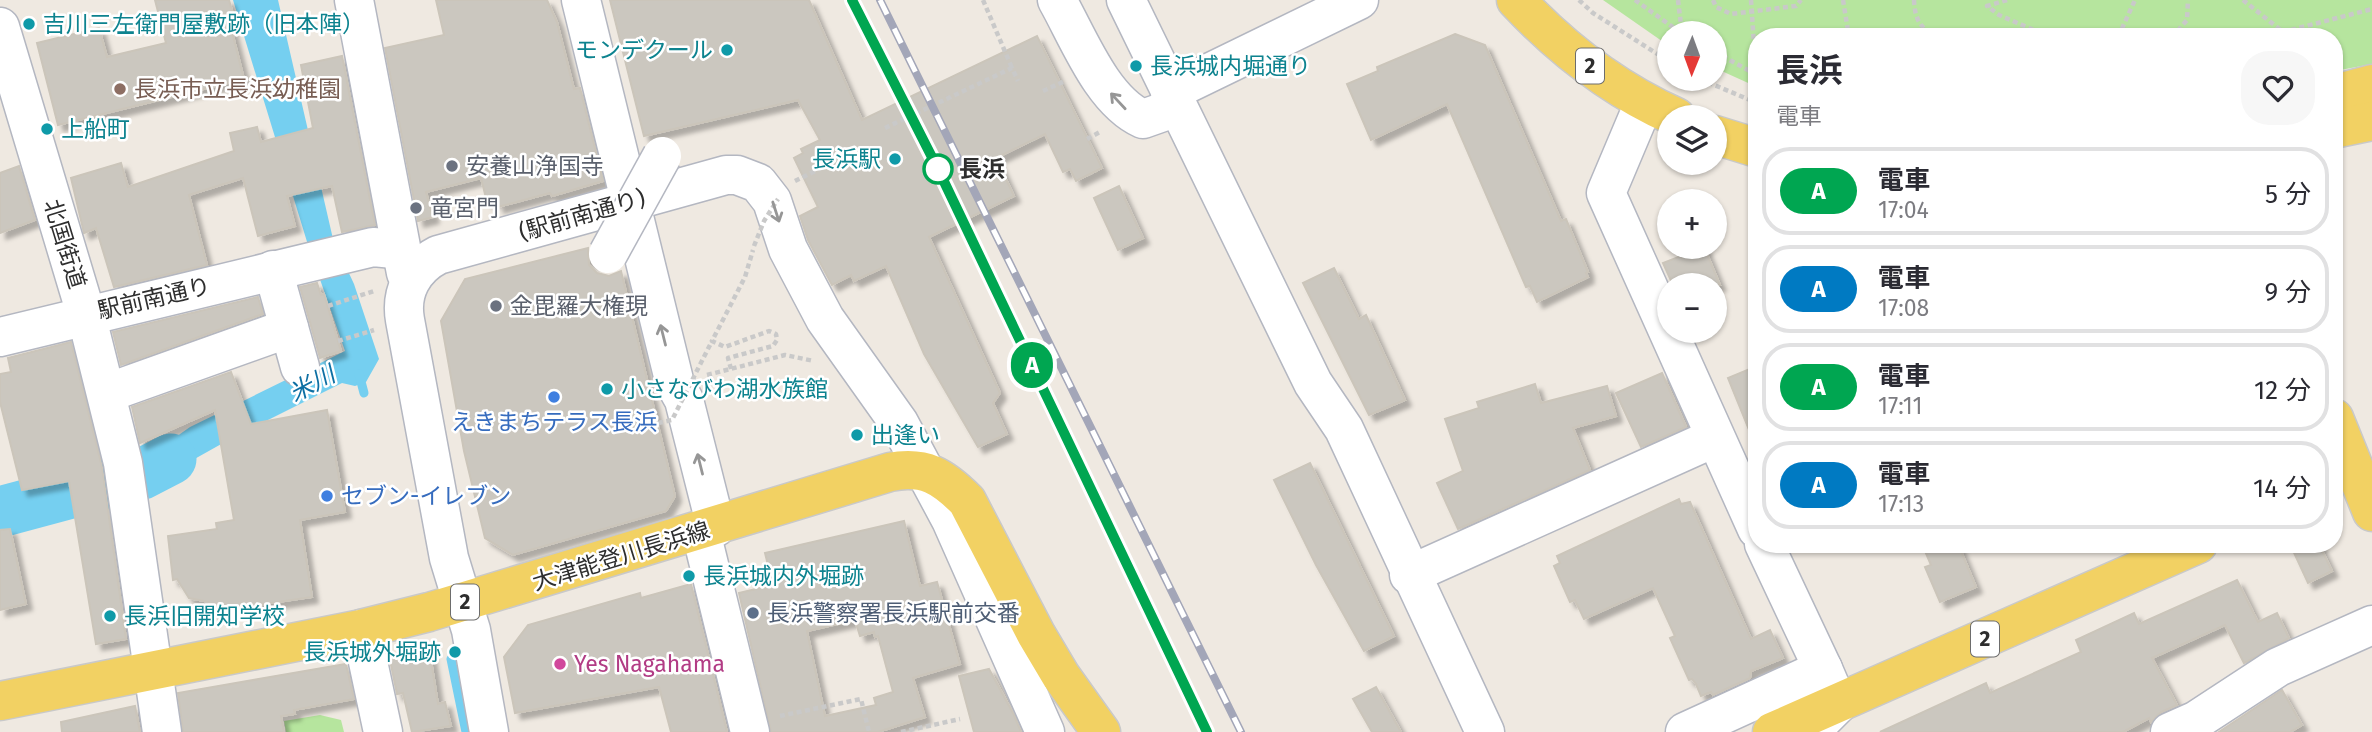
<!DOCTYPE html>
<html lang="ja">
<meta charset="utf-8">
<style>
body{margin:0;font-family:"Fira Sans","Noto Sans JP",sans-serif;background:#f7f7f7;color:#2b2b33;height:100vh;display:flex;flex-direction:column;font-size:26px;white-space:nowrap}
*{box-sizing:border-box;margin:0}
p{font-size:23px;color:#7c7c81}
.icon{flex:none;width:38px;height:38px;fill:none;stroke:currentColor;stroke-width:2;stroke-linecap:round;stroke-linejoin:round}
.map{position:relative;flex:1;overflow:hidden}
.details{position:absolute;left:1748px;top:28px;width:595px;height:525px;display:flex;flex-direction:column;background:#fff;border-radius:28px;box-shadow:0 2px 5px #0004}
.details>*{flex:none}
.badge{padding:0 14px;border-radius:23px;font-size:24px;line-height:46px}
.needle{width:46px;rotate:181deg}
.fabs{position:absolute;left:1657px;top:21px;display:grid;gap:14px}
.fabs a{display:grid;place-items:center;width:70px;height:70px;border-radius:50%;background:#fff;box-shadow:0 2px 5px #0004;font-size:35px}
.map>.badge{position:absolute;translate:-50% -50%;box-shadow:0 0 0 4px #fff}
.round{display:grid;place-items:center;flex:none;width:74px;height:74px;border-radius:28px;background:#f7f7f7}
.overview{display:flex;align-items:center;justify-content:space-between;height:119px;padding:0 28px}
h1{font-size:33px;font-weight:700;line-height:52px}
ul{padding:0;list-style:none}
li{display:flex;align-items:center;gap:21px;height:88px;margin:0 14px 10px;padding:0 14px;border:4px solid #e1e1e2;border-radius:28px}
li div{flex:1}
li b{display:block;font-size:26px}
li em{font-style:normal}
li .badge{min-width:77px;font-weight:700;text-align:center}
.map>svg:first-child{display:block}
.green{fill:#b6e59e}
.water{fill:#75cff0}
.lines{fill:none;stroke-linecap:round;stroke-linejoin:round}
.stream{stroke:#75cff0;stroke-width:9}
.river{stroke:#75cff0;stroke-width:51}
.building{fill:#cbc7bf;stroke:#cbc5ba;stroke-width:2;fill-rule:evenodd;filter:url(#shadow)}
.minor-casing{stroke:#b4b7c1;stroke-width:41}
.major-casing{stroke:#c9c9c9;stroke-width:41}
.path{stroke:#c9c9c9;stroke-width:4.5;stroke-dasharray:5 3.5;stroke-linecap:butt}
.minor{stroke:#fff;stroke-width:38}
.major{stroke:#f2d163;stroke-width:38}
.rail-casing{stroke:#a3a6b8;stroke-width:8}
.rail{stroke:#fff;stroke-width:5;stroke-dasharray:16;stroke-linecap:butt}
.minor-bridge-casing{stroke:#b4b7c1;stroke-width:41;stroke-linecap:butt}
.path-bridge{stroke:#c9c9c9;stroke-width:4.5;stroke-dasharray:5 3.5;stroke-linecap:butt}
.minor-bridge{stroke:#fff;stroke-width:38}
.oneway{stroke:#969696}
.line-casing{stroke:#fff;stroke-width:16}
.line{stroke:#00a651;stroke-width:10}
.culture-dot{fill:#0f9aa8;stroke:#fff;stroke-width:2.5}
.education-dot{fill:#8d6e63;stroke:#fff;stroke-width:2.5}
.worship-dot{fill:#6b7280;stroke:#fff;stroke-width:2.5}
.stop-dot{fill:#fff;stroke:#00a651;stroke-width:3.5}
.shop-dot{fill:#3f7fe0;stroke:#fff;stroke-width:2.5}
.service-dot{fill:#5c6f8a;stroke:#fff;stroke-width:2.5}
.hotel-dot{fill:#d1479c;stroke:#fff;stroke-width:2.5}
.labels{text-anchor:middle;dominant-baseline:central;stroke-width:5;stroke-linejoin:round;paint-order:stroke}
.shield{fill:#fff;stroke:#6d6d6d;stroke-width:2}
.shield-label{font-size:21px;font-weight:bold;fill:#2e2e2e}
.culture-label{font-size:23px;fill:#0d838f;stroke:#fff;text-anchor:start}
.education-label{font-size:23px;fill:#785e54;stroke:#fff;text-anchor:start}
.worship-label{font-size:23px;fill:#5b616d;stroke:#fff;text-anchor:start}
.stop-label{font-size:23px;font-weight:bold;fill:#2e2e2e;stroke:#fff;text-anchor:start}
.street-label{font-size:23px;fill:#2e2e2e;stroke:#fff}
.shop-label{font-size:23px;fill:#366cbe;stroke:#fff}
.service-label{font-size:23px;fill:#4e5e75;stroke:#fff;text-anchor:start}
.hotel-label{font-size:23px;fill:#b23c85;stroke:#fff;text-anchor:start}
.water-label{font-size:24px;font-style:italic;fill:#0d6fa3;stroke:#fff}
</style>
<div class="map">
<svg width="2372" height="732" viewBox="0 0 2372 732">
<defs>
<filter id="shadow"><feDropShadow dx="6" dy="6" stdDeviation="2" flood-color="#0004"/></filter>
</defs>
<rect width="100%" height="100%" fill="#efe9e1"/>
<!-- green -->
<g class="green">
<polygon points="1603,0 2372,0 2372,64 2335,71 2334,37 1757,37 1757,87 1715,68 1715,33 1670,33 1669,46"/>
<polygon points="320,715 341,720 344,732 286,732 284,721"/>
</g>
<!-- water -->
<polygon class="water" points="233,0 278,0 333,239 354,284 379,359 366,382 355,386 342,383 232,438 141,489 136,465 190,427 345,351 308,245"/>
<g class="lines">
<!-- stream -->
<g class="stream">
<polyline points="359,374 364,393"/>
<polyline points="451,659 466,732"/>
</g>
<!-- river -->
<polyline class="river" points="0,512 142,474 171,459"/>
</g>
<!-- building -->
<g class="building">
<polygon points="155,0 229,0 234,18 229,20 244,79 58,125 37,43 99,28 107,57 166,43"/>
<polygon points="436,0 547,0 557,22 574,89 580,88 603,181 552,196 550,193 498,207 497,200 487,202 481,178 426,192 433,217 418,221 385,48 444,35"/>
<polygon points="610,0 809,0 862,120 1037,36 1102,168 1076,181 1070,169 1063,172 1045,134 996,158 1014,196 929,237 1000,393 993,403 1007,434 978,447 924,354 886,266 854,281 851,275 832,285 808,240 800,216 818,207 794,158 803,153 801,149 820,140 798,100 644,136"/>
<polygon points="1455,34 1485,45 1561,221 1566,219 1588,272 1586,273 1588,277 1537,302 1530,286 1526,287 1447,104 1371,140 1347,84 1378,71 1377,67"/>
<polygon points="342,56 375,225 342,232 332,186 287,196 295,226 258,236 243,178 189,195 207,265 114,287 96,228 84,233 71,178 121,163 128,187 234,151 230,133 257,127 261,142 313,128 301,65"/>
<polygon points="19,166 35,220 0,233 0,173"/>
<polygon points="1119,186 1143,238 1118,250 1094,198"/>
<polygon points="1704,247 1720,285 1673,285 1663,263"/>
<polygon points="588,248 589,265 597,273 609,276 621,271 675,496 666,511 513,555 485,538 464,451 441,321 465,279"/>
<polygon points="1334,268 1359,319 1366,315 1405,400 1369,415 1303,283"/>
<polygon points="317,283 321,295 324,294 341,351 320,358 300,287"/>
<polygon points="258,297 263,314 121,365 113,332"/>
<polygon points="71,342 102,467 126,639 96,644 69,481 22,490 0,402 0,374 11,372 8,358"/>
<polygon points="1757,366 1757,446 1756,447 1728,378"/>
<polygon points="231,372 251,424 327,410 345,512 300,520 312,597 211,612 209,602 189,598 177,579 173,580 168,536 217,529 216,523 234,520 215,410 140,443 132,407"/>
<polygon points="1662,373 1686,427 1641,447 1616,393"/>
<polygon points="1535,384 1541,403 1607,386 1616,416 1573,428 1590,470 1458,529 1437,483 1463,471 1445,419 1479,408 1477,402"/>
<polygon points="1310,463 1394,636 1364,651 1316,565 1274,480"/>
<polygon points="1679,499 1681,504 1690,502 1751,639 1770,630 1783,658 1751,671 1750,678 1713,695 1711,692 1701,696 1696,684 1692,679 1689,680 1670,638 1675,636 1653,588 1584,619 1575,600 1570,602 1554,566 1560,563 1557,556"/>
<path d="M904 521 920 586 937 582 960 664 913 678 925 717 878 732H771L739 593 773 585 765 553ZM855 620 860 636 874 632 875 637 878 636 893 692 874 698 876 705 825 716 807 631Z"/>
<polygon points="10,529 26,604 0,610 0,530"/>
<polygon points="1922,544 1958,544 1976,587 1940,602 1925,567 1931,565"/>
<polygon points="2290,544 2319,544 2332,571 2308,583"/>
<polygon points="2237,580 2258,622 2277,613 2289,638 2244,663 2225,625 2152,658 2177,705 2161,712 2151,722 2149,718 2123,732 1880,732 1986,683 1990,693 2081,652 2076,640 2134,613 2139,624"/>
<polygon points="691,584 727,732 671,732 659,687 515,713 504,657 528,625 640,593 641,598"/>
<polygon points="429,648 438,704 445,702 451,726 412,732 403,693 397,694 389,655"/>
<polygon points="346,664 354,699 294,710 295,714 281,716 284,732 183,732 178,693"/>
<polygon points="989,669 1014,715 1021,732 974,732 959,676"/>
<polygon points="1376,687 1401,732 1372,732 1353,699"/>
<polygon points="2282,690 2302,725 2290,732 2219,732"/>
<polygon points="135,706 140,732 62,732 61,722"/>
</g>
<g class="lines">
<!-- minor casing -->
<g class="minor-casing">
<g id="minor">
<polyline points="354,0 406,273"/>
<polyline points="581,0 675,384 684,400 716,527"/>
<path d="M1057 0C1078 37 1102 101 1143 119L1177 107"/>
<polyline points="1126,0 1313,383 1344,429 1485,732"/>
<polyline points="0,27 86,314 123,463 162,732"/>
<polyline points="1170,92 1359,0"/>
<polyline points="1644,103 1606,193 1757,529"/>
<polyline points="273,270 300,367"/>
<polyline points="0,337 373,247 394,249 419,269"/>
<polyline points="107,393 289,328"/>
<polyline points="701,532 750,732"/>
<polyline points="1764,544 1823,669"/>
<polyline points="1409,575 1714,438"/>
<polyline points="361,629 383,732"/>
<path d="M489 732 471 630 449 558 405 320C400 292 413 268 438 255L726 175H737L758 183 772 201 788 249 825 319 899 423 951 520 1045 732"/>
<polyline points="1685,732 1823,669 1838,704 1815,727"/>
<polyline points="2170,732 2197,720 2278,667 2372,625"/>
</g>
</g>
<!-- major casing -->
<g class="major-casing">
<g id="major">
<path d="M1516 0C1561 48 1615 90 1676 117"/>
<polyline points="2334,94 2372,84"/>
<polyline points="2334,129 2372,121"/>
<polyline points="1715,135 1757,148"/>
<polyline points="2334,418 2372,512"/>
<path d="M0 701 361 629 429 612 890 472C925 465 943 477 967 501L1036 634 1061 676 1101 732"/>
<polyline points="1772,732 2198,544"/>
</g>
</g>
<!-- path -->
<g class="path">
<polyline points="983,0 1012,68"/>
<polyline points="1579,0 1593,13 1670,62"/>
<polyline points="1635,0 1681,33"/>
<polyline points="1678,0 1682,33"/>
<polyline points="1713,0 1716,7 1731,14 1796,6 1801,0"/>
<polyline points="1751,0 1756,74"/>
<polyline points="1843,0 1849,37"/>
<path d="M1914 0C1915 21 1921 31 1942 37"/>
<polyline points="2007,0 1987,6 1999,15 2043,34 2040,37"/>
<polyline points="2243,0 2283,32 2284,37"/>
<polyline points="2283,32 2372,9"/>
<polyline points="2109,37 2119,35 2135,0"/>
<polyline points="2172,37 2187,20 2188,0"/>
<polyline points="1715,52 1757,75"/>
<polyline points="1700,79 1757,103"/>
<polyline points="1043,91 1065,81"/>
<polyline points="885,128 1012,68 1018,81"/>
<polyline points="1087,139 1100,132"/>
<polyline points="795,181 827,165 823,158 833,153"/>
<polyline points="328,306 374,291"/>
<polyline points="338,341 374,330"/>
<polyline points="731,369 728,358 773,346 777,340 776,334 769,331 725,347 712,341 745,277 753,250"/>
<polyline points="707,375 785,355 814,361"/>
<polyline points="780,716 861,699 869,732"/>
<polyline points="901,732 960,719"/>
</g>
<!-- minor -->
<use href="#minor" class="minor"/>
<!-- major -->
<use href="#major" class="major"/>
<!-- rail casing -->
<g class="rail-casing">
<g id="rail">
<polyline points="852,0 938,169 1207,732"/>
<polyline points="880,0 1241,732"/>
</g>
</g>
<!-- rail -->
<use href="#rail" class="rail"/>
<!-- minor-bridge casing -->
<g class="minor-bridge-casing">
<polyline id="minor-bridge" points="608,254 662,156"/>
</g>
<!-- path-bridge -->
<g class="path-bridge">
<polyline points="754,246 764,221 778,199"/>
<polyline points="658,423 672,420 712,341"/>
</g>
<!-- minor-bridge -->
<use href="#minor-bridge" class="minor-bridge"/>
</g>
<!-- one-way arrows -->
<defs><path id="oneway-shaft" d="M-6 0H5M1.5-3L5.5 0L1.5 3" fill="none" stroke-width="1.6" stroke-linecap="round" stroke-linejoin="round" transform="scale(1.75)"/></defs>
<g class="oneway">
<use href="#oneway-shaft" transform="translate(1118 101) rotate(-133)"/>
<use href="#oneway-shaft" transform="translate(776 212) rotate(72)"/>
<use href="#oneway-shaft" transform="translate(663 335) rotate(-104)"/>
<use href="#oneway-shaft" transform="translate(700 464) rotate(-104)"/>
</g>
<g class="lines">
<!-- line casing -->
<g class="line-casing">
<polyline id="line" points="852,0 938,169 1207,732"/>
</g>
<!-- line -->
<use href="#line" class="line"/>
</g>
<!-- markers -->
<g class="culture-dot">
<circle cx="29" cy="24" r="7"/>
<circle cx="727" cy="50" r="7"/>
<circle cx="1136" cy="66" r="7"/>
<circle cx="47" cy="129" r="7"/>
<circle cx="895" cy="159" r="7"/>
<circle cx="607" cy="389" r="7"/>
<circle cx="857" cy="435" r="7"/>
<circle cx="689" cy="576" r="7"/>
<circle cx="110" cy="616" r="7"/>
<circle cx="455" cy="652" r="7"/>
</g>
<circle class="education-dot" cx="120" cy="89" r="7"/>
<g class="worship-dot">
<circle cx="452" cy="166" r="7"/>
<circle cx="416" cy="208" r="7"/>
<circle cx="496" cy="306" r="7"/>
</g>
<circle class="stop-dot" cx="938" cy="169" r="14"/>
<g class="shop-dot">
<circle cx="554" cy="397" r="7"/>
<circle cx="327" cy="496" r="7"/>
</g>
<circle class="service-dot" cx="753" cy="613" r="7"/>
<circle class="hotel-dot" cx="560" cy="664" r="7"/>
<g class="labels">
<!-- shield labels -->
<g class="shield">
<rect x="1576" y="48.5" width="28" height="35" rx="5"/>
<rect x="451" y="584.5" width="28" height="35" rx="5"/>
<rect x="1971" y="621.5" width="28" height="35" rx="5"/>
</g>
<g class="shield-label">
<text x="1590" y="66">2</text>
<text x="465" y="602">2</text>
<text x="1985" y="639">2</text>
</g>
<!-- culture labels -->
<g class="culture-label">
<text x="43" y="24">吉川三左衛門屋敷跡（旧本陣）</text>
<text x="713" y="50" text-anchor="end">モンデクール</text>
<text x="1150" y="66">長浜城内堀通り</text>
<text x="61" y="129">上船町</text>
<text x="881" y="159" text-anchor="end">長浜駅</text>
<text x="621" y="389">小さなびわ湖水族館</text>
<text x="871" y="435">出逢い</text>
<text x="703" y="576">長浜城内外堀跡</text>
<text x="124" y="616">長浜旧開知学校</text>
<text x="441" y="652" text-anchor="end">長浜城外堀跡</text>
</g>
<!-- education labels -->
<g class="education-label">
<text x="134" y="89">長浜市立長浜幼稚園</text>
</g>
<!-- worship labels -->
<g class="worship-label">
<text x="466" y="166">安養山浄国寺</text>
<text x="430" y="208">竜宮門</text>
<text x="510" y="306">金毘羅大権現</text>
</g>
<!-- stop labels -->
<g class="stop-label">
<text x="959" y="169">長浜</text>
</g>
<!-- street labels -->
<g class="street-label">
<text transform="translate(582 215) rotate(-16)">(駅前南通り)</text>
<text transform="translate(65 244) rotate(73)">北国街道</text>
<text transform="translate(154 298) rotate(-13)">駅前南通り</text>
<text transform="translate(621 556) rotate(-17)">大津能登川長浜線</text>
</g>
<!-- shop labels -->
<g class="shop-label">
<text x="554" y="422">えきまちテラス長浜</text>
<text x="341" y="496" text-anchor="start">セブン-イレブン</text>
</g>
<!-- service labels -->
<g class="service-label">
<text x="767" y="613">長浜警察署長浜駅前交番</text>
</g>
<!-- hotel labels -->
<g class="hotel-label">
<text x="574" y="664">Yes Nagahama</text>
</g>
<!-- water labels -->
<g class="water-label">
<text transform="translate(312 384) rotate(-28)">米川</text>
</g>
</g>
</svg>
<div class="fabs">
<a><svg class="needle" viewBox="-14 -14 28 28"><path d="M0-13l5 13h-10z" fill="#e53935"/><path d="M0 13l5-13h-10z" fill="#7c7c81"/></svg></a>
<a><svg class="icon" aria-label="layers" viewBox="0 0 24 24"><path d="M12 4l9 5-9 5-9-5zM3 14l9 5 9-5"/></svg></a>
<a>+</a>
<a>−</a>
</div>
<b class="badge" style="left:1032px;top:365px;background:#00a651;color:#fff">A</b>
<section class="details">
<div class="overview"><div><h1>長浜</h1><p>電車</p></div><a class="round"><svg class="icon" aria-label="heart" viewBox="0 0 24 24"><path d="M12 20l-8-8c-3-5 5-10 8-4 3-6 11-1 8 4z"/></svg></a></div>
<ul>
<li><span class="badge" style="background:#00a651;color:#fff">A</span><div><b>電車</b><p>17:04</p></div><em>5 分</em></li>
<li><span class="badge" style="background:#007ac2;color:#fff">A</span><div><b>電車</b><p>17:08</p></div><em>9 分</em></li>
<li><span class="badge" style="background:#00a651;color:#fff">A</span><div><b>電車</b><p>17:11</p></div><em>12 分</em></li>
<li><span class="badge" style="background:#007ac2;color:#fff">A</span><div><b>電車</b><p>17:13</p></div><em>14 分</em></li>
</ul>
</section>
</div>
